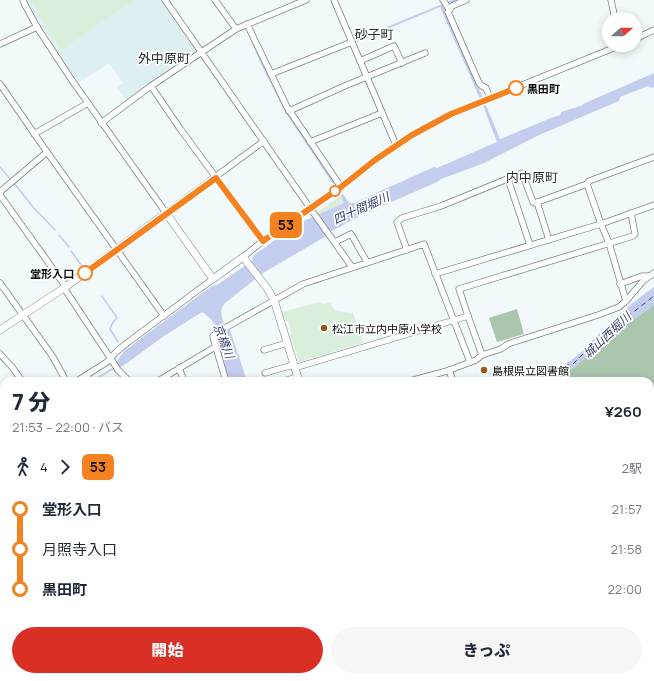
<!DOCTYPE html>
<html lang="ja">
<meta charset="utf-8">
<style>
body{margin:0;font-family:Manrope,"Noto Sans JP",sans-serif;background:#f6f6f7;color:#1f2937;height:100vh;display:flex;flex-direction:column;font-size:15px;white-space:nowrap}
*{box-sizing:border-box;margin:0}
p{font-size:13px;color:#747a83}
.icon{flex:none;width:22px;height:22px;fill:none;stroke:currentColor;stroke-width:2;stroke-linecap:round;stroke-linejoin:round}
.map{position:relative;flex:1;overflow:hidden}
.details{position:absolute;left:0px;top:377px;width:654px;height:304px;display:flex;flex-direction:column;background:#fff;border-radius:12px 12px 0 0;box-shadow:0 2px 10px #0003}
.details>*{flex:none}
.badge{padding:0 8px;border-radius:6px;font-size:14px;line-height:26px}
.needle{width:26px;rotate:69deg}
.tools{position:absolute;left:602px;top:12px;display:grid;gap:8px}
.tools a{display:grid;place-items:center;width:40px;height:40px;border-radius:50%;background:#fff;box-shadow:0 2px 10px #0003;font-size:20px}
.map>.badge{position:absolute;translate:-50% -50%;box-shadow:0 0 0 2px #fff}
.legs{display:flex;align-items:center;gap:6px;height:44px;padding:0 12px;font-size:13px}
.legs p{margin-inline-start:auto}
.summary{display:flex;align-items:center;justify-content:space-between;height:68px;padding:0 12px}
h1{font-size:22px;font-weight:800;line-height:30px}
.button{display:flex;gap:8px;margin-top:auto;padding:8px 12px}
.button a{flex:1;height:46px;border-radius:24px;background:#d93025;color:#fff;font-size:16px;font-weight:800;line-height:46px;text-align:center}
.button a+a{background:#f6f6f7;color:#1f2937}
ul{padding:0 12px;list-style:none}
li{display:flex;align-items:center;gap:14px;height:40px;font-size:15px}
li i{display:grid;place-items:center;width:6px;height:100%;margin:0 5px;background:currentColor}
li i::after{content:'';width:10px;height:10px;margin:-5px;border:3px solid;border-radius:50%;background:#fff}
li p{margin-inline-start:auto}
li:first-child i{background:linear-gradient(#0000 50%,currentColor 0)}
li:last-child i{background:linear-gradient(currentColor 50%,#0000 0)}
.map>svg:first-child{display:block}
.built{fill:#deeff2}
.green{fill:#d9efdc}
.forest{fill:#abc6ae}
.water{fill:#c3cded}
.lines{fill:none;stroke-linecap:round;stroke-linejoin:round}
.stream{stroke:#c3cded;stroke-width:1.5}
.ferry{stroke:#35416c;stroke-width:1;stroke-dasharray:5 4;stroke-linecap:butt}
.minor-casing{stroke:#7c8384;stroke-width:7}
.major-casing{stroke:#7c8384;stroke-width:8}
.highway-casing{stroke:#7c8384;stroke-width:10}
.minor{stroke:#fff;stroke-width:5.5}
.major{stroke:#fff;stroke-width:7}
.highway{stroke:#fff;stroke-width:8}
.line-1-casing{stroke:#fff;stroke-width:9}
.line-1{stroke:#f58220;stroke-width:6}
.stop-1-dot{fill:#fff;stroke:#f58220;stroke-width:2}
.poi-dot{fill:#96561f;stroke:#fff;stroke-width:1.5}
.labels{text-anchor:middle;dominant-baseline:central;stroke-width:3.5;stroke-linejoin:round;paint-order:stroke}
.stop-label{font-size:11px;font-weight:bold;fill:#0d0f10;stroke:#fff;text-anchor:start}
.poi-label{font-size:11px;fill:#0d0f10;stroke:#fff;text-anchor:start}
.water-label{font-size:12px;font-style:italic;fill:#35416c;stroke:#fff}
.quarter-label{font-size:13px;fill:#262c2d;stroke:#fff}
</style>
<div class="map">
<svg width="654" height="681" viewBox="0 0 654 681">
<rect width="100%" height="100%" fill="#f1f9fa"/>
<!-- built -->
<polygon class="built" points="26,0 161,0 197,52 127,102 117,87 123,83 109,63 78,83 50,42 51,40"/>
<!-- green -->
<g class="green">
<polygon points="30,0 135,0 61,50"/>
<polygon points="341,195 345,203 317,215 317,213"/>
<polygon points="320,302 322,304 330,303 336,311 353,313 363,343 299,362 290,335 292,334 288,321 285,321 282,312"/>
</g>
<!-- forest -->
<g class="forest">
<polygon points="654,305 654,401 650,403 650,381 549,381 561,371 574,368 599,344"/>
<polygon points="517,309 524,334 497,342 489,318"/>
</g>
<!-- water -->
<g class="water">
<path d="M452 0H461L450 4 446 10 500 139 551 118 560 115 561 112 583 105V104L654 73V87L652 88 648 86 620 97 619 101 539 135 484 163 441 179 437 182 362 215 330 232 328 235 263 273 225 303C218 310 223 320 225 328L230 330 247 381H229L217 342 219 330 210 318 202 312 164 336 123 366 114 369 95 381H91L112 368 124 351 212 286 217 285 252 261 253 256 290 229 304 221 344 203 341 195 343 194 349 203H354L434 167 437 168 497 142 484 108 440 7 354 43 353 41Z"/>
<polygon points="246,27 285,107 335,182 333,184 285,112 261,64 246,29 242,31 240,29"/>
<path d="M654 287V305L599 344 574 368 561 371 549 381H520L546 370V371C569 366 574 357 591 344L592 341C611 321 631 303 654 287Z"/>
<polygon points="4,536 4,677 138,677 142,681 0,681 0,538"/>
</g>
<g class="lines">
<!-- stream -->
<g class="stream">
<polyline points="0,167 11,180"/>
<polyline points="14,183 33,207 55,230"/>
<polyline points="59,235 69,247"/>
<polyline points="71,251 84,269"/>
<polyline points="102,296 117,318 113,322 110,329 118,342"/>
<polyline points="650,541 652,548 654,548"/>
<polyline points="650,549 651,551 654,550"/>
<polyline points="650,552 650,555"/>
</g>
<!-- ferry -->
<g class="ferry">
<polyline points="532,381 555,372 567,365 572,365 595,342 654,296"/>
<polyline points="650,590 654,589"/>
<polyline points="650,591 654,590"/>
<polyline points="328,677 330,681"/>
</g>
<!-- minor casing -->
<g class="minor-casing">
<g id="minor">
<polyline points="23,0 25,5 37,27 71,79 166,213 264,141"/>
<polyline points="165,0 310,208 341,187 396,145 435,122 490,98 621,45"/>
<polyline points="215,0 236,29"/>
<polyline points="334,0 396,145"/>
<polyline points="443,0 449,9"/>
<polyline points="466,0 452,6 448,12 479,83 482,86 486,88 490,98"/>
<polyline points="611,0 615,19"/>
<polyline points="247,24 287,107 341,187"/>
<polyline points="635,39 654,30"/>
<polyline points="0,44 37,27"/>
<polyline points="360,61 394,46 402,63"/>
<polyline points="271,74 352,42"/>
<polyline points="0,84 47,152 164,316"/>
<polyline points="151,86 181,130 263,241"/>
<polyline points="289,111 347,85 425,53"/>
<polyline points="101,123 151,86 236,29 306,0"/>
<polyline points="34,134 88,103"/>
<polyline points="310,142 382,113"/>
<polyline points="508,179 530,245"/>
<polyline points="587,184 601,224 609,243 626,301"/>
<polyline points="0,194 1,191 47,152"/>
<polyline points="0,195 66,287"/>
<polyline points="537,202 549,240"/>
<polyline points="335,242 351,234 367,262"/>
<polyline points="407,250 397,222 402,218 441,206 522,173 533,202 535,203 587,184 589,181 654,157"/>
<polyline points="243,257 263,241 310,208 352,267"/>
<polyline points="435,274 601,224 654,205"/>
<polyline points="0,283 53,357 66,381"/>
<polyline points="620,284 642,276 649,276"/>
<polyline points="64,288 111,359 118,370 129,381"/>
<polyline points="468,316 482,355"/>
<polyline points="264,350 287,343"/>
<polyline points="0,354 12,367 22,381"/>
<polyline points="179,368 184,381"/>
<polyline points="294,368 468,316 459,289 633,236 635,234 631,213"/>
<polyline points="449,370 453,381"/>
<polyline points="265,373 293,365"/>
<polyline points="87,376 90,381"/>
<polyline points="77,381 107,362 116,352 127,343 213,279"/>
<polyline points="158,381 215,347"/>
<polyline points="226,381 214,341 213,336 218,332 303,284 424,244 470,362"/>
<polyline points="284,381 297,377"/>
<polyline points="410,381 447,371 476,360 482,355 501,349 508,344 598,315 619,307 626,301 643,281 654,273"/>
<polyline points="0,412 4,416"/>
<polyline points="0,444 4,448"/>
<polyline points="650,605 654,603"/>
<polyline points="650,653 654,652"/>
<polyline points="184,677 185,681"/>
<polyline points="314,677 315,681"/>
<polyline points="458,677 461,681"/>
<polyline points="478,677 479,681"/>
<polyline points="443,681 449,679 448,677"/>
<polyline points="549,681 561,677"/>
</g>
</g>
<!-- major casing -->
<g class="major-casing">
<g id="major">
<polyline points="0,330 64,288 166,213 213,279 243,257 267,288 274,300 299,381"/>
<polyline points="585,677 586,681"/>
</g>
</g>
<!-- highway casing -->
<g class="highway-casing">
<g id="highway">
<polyline points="0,508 4,511"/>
<polyline points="168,677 172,681"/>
<polyline points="341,677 342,681"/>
<polyline points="248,681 261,677"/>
<polyline points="271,681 284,677"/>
</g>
</g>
<!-- minor -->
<use href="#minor" class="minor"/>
<!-- major -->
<use href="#major" class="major"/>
<!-- highway -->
<use href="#highway" class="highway"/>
</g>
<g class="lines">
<!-- line-1 casing -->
<g class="line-1-casing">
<polyline id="line-1" points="85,273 216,178 263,241 341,187 375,160 412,135 451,114 516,88"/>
</g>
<!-- line-1 -->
<use href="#line-1" class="line-1"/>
</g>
<!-- markers -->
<g class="stop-1-dot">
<circle cx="516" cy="88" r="7"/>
<circle cx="335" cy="191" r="5"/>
<circle cx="85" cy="273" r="7"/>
</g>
<g class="poi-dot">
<circle cx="324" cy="328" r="4"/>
<circle cx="484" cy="370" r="4"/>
</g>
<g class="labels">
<!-- stop labels -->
<g class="stop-label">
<text x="527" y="88">黒田町</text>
<text x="74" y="273" text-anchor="end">堂形入口</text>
</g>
<!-- poi labels -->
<g class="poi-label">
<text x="332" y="328">松江市立内中原小学校</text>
<text x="492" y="370">島根県立図書館</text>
</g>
<!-- water labels -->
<g class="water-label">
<text transform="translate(361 208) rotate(-24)">四十間堀川</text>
<text transform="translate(607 335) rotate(-43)">城山西堀川</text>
<text transform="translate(224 341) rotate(69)">京橋川</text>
</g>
<!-- quarter labels -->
<g class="quarter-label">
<text x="374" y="34">砂子町</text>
<text x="164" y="58">外中原町</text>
<text x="532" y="177">内中原町</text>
</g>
</g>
</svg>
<div class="tools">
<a><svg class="needle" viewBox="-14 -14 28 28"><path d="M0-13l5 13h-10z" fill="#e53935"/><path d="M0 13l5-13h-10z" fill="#747a83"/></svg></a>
</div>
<b class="badge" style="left:286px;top:225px;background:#f58220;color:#111">53</b>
<section class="details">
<div class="summary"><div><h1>7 分</h1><p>21:53 – 22:00 · バス</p></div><b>¥260</b></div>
<div class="legs"><svg class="icon" aria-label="walk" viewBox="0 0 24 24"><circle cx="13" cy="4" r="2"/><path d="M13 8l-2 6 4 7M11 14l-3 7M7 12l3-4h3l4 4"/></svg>4<svg class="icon" aria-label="forward" viewBox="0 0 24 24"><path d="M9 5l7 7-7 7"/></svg><b class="badge" style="background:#f58220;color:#111">53</b><p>2駅</p></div>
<ul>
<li><i style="color:#f58220"></i><b>堂形入口</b><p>21:57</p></li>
<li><i style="color:#f58220"></i><span>月照寺入口</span><p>21:58</p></li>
<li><i style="color:#f58220"></i><b>黒田町</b><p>22:00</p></li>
</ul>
<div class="button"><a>開始</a><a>きっぷ</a></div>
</section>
</div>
